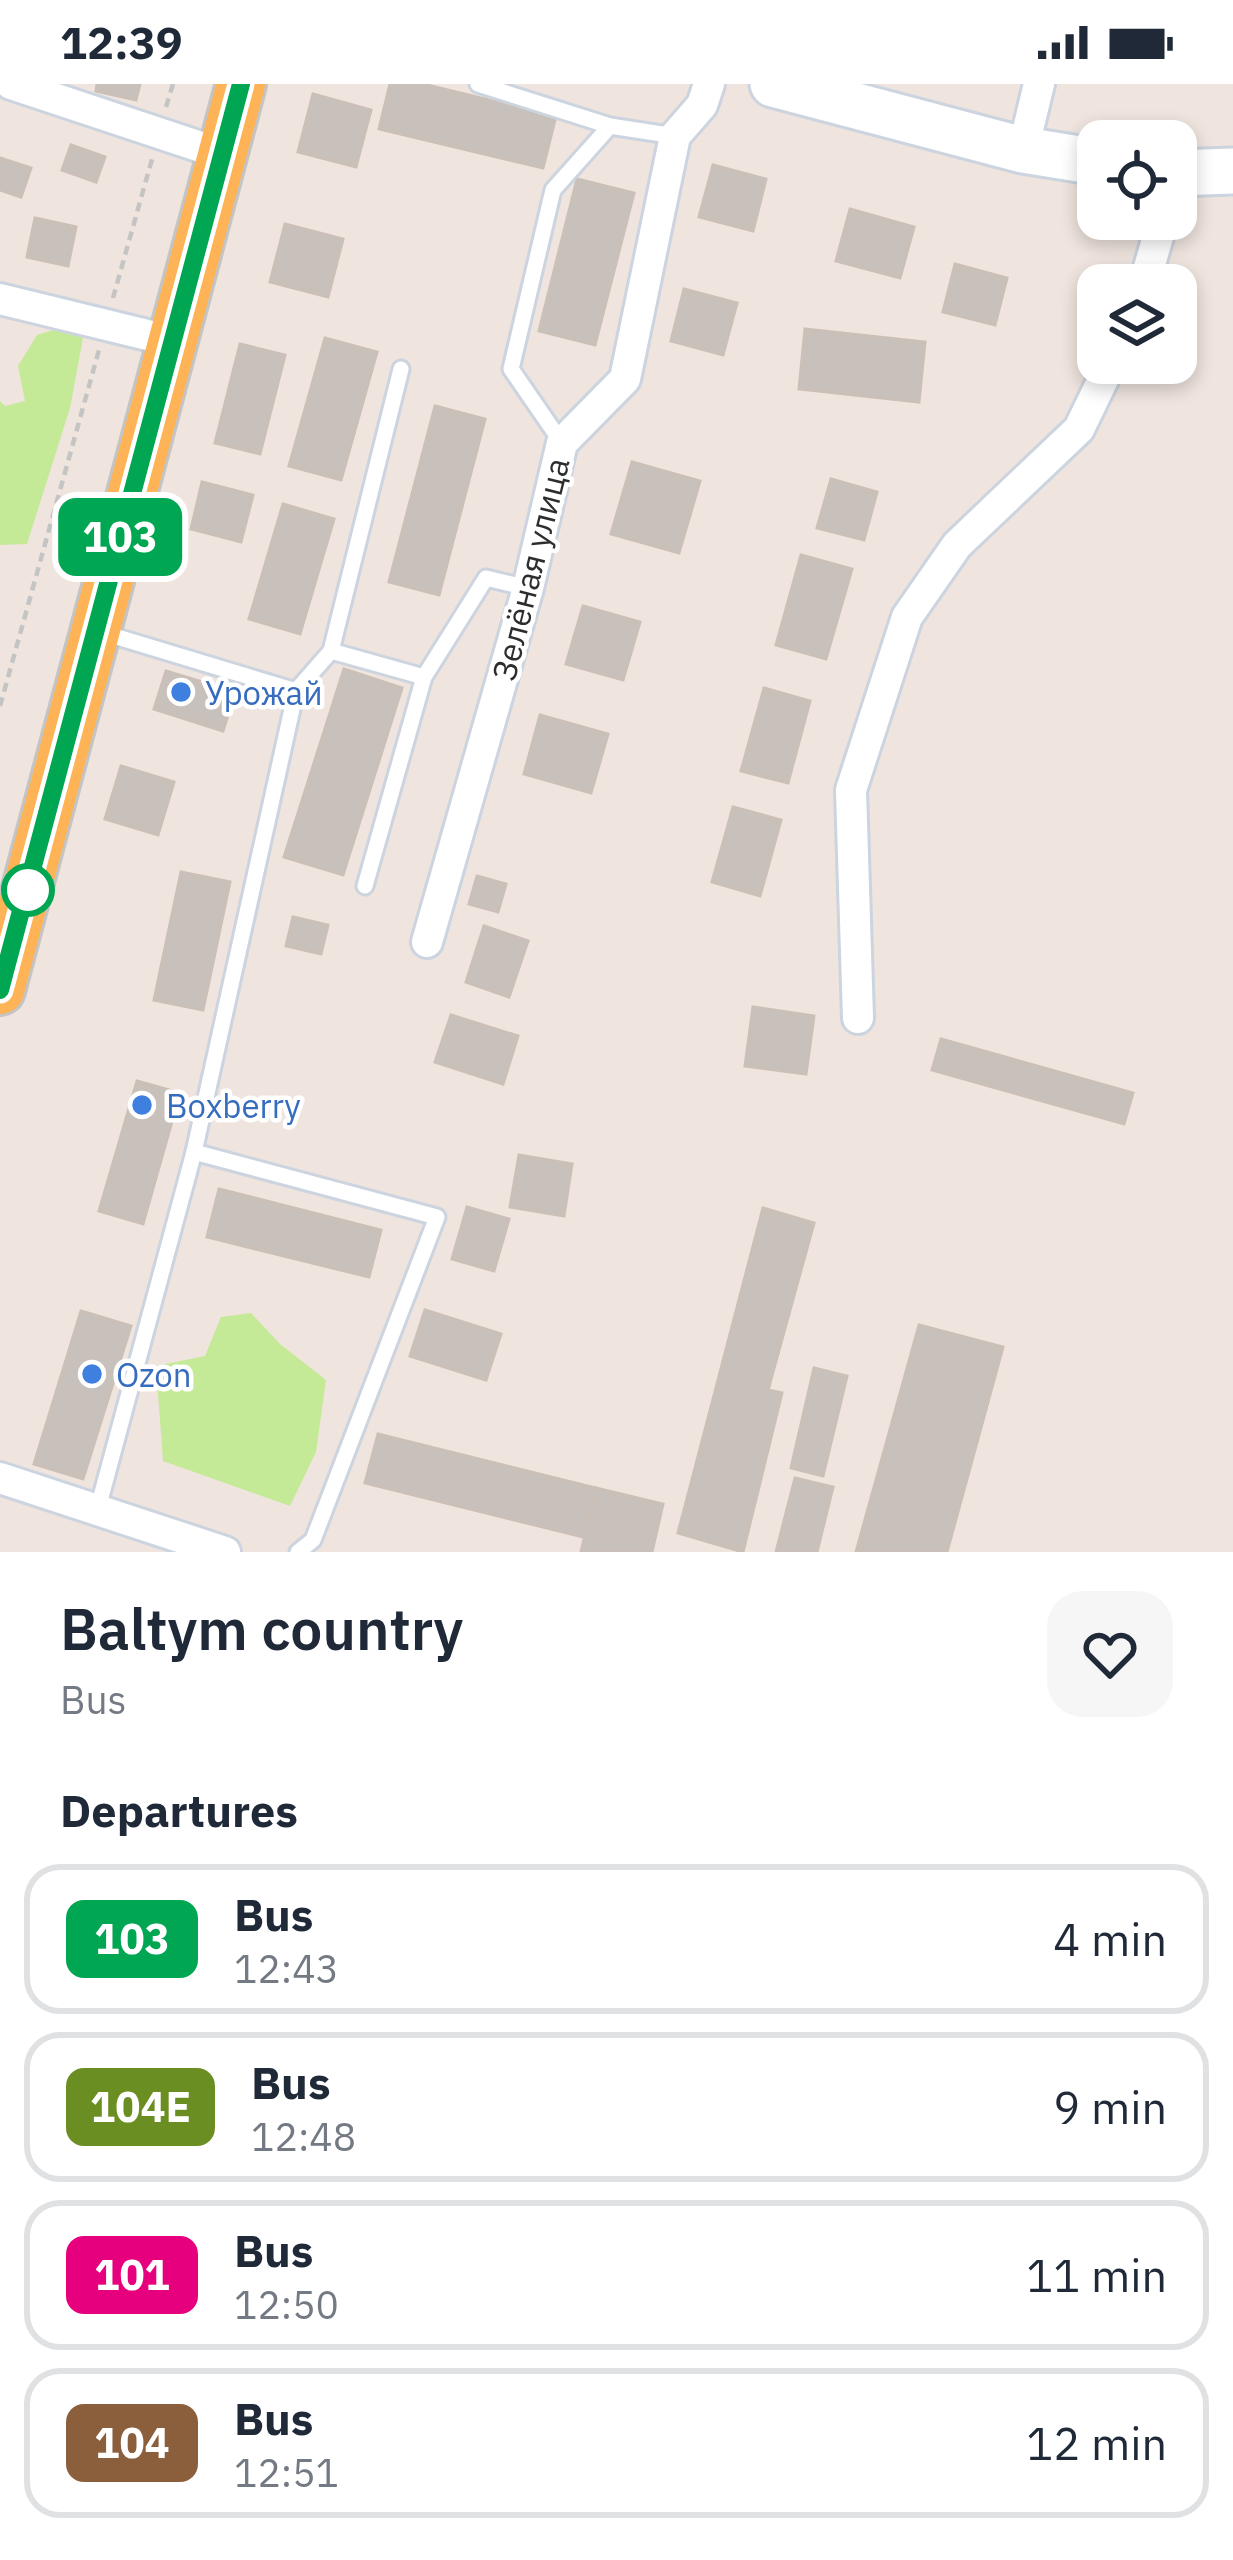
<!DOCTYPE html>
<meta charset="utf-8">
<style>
body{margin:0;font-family:"IBM Plex Sans",sans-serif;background:#f6f6f7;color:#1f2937;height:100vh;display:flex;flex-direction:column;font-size:45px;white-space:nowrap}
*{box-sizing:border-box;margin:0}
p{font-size:39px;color:#747a83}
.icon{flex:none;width:66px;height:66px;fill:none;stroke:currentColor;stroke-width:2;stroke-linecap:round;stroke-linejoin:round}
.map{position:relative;height:1468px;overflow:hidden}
.sheet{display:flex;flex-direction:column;background:#fff;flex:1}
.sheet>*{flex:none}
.badge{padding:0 24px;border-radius:18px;font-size:42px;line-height:78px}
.buttons{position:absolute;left:1077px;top:36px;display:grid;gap:24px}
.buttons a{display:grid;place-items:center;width:120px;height:120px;border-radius:24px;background:#fff;box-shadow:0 6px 18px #0003;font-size:60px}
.map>.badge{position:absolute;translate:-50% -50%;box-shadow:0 0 0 6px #fff}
h2{padding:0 60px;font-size:45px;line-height:108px}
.round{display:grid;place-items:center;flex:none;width:126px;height:126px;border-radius:36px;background:#f6f6f7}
.summary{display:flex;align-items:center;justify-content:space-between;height:204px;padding:0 60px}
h1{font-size:57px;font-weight:600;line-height:90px}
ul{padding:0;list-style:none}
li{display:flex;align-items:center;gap:36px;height:150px;margin:0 24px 18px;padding:0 36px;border:6px solid #e0e1e3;border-radius:36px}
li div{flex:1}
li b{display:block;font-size:45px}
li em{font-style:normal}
li .badge{min-width:132px;font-weight:700;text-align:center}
.status{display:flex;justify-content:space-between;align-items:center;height:84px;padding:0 60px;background:#fff;direction:ltr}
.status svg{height:33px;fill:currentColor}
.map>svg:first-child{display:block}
.green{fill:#c5ea97}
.building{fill:#c8c0ba;stroke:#cbc0b7;stroke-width:3}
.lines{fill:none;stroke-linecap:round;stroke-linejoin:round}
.lane-casing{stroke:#ccd4df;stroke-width:21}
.street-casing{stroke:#ccd4df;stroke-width:36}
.secondary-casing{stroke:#ccd4df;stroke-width:51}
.primary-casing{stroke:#c4c4c4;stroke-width:54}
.path{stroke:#c4c4c4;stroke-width:4.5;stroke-dasharray:9 6;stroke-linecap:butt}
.lane{stroke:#fff;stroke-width:15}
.street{stroke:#fff;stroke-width:30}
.secondary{stroke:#fff;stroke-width:45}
.primary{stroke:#fdb356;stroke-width:48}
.line-casing{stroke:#fff;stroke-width:27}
.line{stroke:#00a651;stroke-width:18}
.shop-dot{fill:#3f7fe0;stroke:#fff;stroke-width:4.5}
.stop-dot{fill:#fff;stroke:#00a651;stroke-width:6}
.labels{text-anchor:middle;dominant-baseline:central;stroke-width:9;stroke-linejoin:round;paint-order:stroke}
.street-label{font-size:33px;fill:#2d2d2d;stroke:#fff}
.shop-label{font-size:33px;fill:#366cbe;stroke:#fff;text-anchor:start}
</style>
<div class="status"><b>12:39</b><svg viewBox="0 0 49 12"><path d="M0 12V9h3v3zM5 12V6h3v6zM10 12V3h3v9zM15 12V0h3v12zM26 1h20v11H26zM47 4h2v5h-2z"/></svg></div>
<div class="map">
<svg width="1233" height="1468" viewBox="0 0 1233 1468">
<rect width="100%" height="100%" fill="#efe4de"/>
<!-- green -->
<g class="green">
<polygon points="62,243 83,254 70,324 27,460 0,461 0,317 5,322 25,317 18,282 37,251"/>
<polygon points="251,1229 280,1260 326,1296 316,1368 290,1422 163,1377 156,1282 205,1272 221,1233"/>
</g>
<!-- building -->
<g class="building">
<polygon points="97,0 140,0 136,16 96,7"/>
<polygon points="390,0 423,0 556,32 543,84 379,45"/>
<polygon points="313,10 371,26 356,83 298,68"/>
<polygon points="71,61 105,73 96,98 62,86"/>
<polygon points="0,74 31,84 21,113 0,106"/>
<polygon points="713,81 766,95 753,147 699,133"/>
<polygon points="577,95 634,109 595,261 539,247"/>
<polygon points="850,125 914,143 900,194 836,177"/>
<polygon points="35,134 76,143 68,182 27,173"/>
<polygon points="285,140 343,155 328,213 270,198"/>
<polygon points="955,180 1007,194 995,241 943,228"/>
<polygon points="684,205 737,219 723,271 671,257"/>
<polygon points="805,245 925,258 919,318 799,305"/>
<polygon points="325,254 377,268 341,396 289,382"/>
<polygon points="240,260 285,271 260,370 215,359"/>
<polygon points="435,322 485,335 439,511 389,498"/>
<polygon points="632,378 700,397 679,469 611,450"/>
<polygon points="831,395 877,408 864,456 817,444"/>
<polygon points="202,398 253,411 241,458 191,445"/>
<polygon points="283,420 334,435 300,550 249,535"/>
<polygon points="801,471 852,485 826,575 776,561"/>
<polygon points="583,522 640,538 623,596 566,580"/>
<polygon points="344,585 402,604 343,791 284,773"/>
<polygon points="166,587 235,608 223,647 154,625"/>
<polygon points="764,604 810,617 788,699 741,687"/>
<polygon points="540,631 608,650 591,709 524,690"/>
<polygon points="121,682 174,698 158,751 105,735"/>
<polygon points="733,723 781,736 760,812 712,798"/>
<polygon points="181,788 230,798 203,926 154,916"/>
<polygon points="477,792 506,800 498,828 469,820"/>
<polygon points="293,833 328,841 321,870 286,862"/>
<polygon points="484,842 528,857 509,913 466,898"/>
<polygon points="753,923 814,932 806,990 745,982"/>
<polygon points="451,931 518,952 503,1000 435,978"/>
<polygon points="941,955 1133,1009 1124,1040 932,986"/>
<polygon points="137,997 180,1009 143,1140 99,1127"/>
<polygon points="519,1071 572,1080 564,1132 510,1123"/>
<polygon points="219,1105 381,1146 369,1193 207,1153"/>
<polygon points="467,1123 509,1135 494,1187 452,1175"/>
<polygon points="763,1124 814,1139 768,1306 782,1309 743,1468 678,1449"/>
<polygon points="425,1226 501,1250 486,1296 410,1272"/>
<polygon points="81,1227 131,1242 83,1395 34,1380"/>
<polygon points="919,1241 1003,1263 947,1468 856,1468"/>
<polygon points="814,1284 847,1292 823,1392 791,1384"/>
<polygon points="378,1350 596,1404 583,1453 365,1399"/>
<polygon points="795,1394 833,1403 817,1468 776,1468"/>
<polygon points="596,1404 663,1420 652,1468 581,1468"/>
</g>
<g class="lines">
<!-- lane casing -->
<g class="lane-casing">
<g id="lane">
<polyline points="478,0 610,42 675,52"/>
<polyline points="562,359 511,285 553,106 610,42"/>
<polyline points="104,549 296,607"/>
<polyline points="331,567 424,593"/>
<polyline points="365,802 424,593 486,494 528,504"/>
<polyline points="194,1068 437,1133 313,1456 298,1468"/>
<polyline points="98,1424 194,1068 296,607 331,567 401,285"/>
</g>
</g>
<!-- street casing -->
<g class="street-casing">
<g id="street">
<polyline points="11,0 222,70"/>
<polyline points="1023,66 1039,0"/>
<polyline points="1144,201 1163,135"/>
<polyline points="0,215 172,257"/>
<polyline points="427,858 528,504 562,359 625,295 675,52 702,21 709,0"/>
<polyline points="858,934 851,706 907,533 957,461 1079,345 1111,279"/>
<polyline points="0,1394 225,1468"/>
</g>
</g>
<!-- secondary casing -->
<g class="secondary-casing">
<g id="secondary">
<polyline points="773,0 1023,66 1098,78"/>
<polyline points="1176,89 1233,87"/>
</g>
</g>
<!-- primary casing -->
<g class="primary-casing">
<polyline id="primary" points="0,906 241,0"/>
</g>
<!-- path -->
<g class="path">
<polyline points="166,23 173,0"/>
<polyline points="113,214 152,75"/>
<polyline points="0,622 99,266"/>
</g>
<!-- lane -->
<use href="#lane" class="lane"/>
<!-- street -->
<use href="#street" class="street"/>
<!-- secondary -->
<use href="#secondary" class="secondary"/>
<!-- primary -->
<use href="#primary" class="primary"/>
</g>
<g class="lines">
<!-- line casing -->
<g class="line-casing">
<polyline id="line" points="0,906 241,0"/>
</g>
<!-- line -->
<use href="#line" class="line"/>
</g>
<!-- markers -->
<g class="shop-dot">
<circle cx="181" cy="608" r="12"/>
<circle cx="142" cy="1021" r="12"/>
<circle cx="92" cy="1290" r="12"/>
</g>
<circle class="stop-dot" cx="28" cy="806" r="24"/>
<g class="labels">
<!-- street labels -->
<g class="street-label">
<text transform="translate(530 485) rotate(-76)">Зелёная улица</text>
</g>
<!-- shop labels -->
<g class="shop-label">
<text x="205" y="608">Урожай</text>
<text x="166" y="1021">Boxberry</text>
<text x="116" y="1290">Ozon</text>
</g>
</g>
</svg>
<div class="buttons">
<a><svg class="icon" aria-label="locate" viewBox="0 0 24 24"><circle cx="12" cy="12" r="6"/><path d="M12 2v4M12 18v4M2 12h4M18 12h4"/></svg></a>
<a><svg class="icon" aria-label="layers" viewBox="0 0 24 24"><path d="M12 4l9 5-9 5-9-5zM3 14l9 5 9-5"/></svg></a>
</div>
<b class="badge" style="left:120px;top:453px;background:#00a651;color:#fff">103</b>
</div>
<section class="sheet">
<div class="summary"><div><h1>Baltym country</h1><p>Bus</p></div><a class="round"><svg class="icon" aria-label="heart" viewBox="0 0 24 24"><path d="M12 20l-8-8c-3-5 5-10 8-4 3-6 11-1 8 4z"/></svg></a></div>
<h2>Departures</h2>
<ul>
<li><span class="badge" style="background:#00a651;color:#fff">103</span><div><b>Bus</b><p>12:43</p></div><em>4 min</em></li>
<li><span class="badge" style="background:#6b8e23;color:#fff">104Е</span><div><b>Bus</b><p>12:48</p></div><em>9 min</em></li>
<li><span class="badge" style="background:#e6007e;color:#fff">101</span><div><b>Bus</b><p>12:50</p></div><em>11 min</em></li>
<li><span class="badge" style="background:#8b5e3c;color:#fff">104</span><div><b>Bus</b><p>12:51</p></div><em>12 min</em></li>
</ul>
</section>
